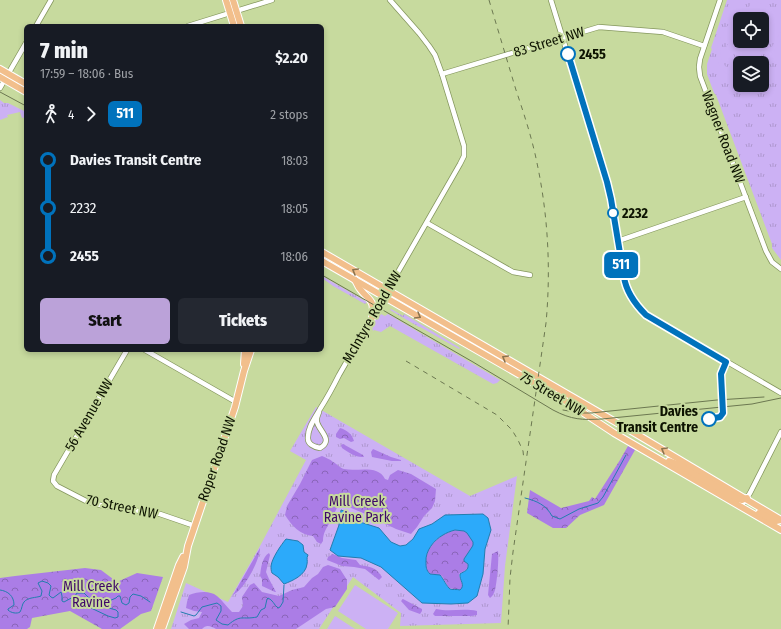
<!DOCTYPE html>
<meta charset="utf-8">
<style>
body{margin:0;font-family:"Fira Sans Condensed",sans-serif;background:#242831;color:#f1f3f6;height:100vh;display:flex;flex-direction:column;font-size:15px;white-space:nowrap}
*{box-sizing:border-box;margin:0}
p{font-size:13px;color:#9ea1a6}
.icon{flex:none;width:22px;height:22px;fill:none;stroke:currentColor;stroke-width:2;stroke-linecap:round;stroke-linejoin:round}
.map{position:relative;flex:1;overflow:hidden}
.drawer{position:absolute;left:24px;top:24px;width:300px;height:328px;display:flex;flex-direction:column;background:#171b24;border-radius:6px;box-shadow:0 2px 6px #0003}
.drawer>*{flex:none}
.badge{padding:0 8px;border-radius:6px;font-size:14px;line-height:26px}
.fabs{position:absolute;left:733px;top:12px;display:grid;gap:8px}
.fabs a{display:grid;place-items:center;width:36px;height:36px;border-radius:6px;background:#171b24;box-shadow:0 2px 6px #0003;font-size:20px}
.map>.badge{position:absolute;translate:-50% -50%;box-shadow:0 0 0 2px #fff}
.legs{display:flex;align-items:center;gap:6px;height:44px;padding:0 16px;font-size:13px}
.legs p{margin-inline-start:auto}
.summary{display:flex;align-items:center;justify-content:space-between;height:68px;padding:0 16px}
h1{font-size:22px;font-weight:800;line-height:30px}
.action{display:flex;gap:8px;margin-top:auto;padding:8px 16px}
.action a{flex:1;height:46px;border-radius:6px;background:#bba2d9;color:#111;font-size:16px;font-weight:800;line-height:46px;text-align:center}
.action a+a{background:#242831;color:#f1f3f6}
ul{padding:0 16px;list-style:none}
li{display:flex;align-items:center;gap:14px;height:48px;font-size:15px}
li i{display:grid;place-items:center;width:6px;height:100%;margin:0 5px;background:currentColor}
li i::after{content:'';width:10px;height:10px;margin:-5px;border:3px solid;border-radius:50%;background:#171b24}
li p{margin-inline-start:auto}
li:first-child i{background:linear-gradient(#0000 50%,currentColor 0)}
li:last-child i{background:linear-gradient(currentColor 50%,#0000 0)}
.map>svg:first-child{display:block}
.grass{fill:url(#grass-tufts);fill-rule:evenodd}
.forest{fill:url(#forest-crowns)}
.pitch{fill:#ccb1f4}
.water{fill:#2caafa;stroke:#237daf;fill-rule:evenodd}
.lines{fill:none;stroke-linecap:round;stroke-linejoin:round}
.stream{stroke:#237daf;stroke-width:1}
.minor-casing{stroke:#85975e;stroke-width:6}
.major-casing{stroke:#fff;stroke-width:8}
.minor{stroke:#fff;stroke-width:4.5}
.major{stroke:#f2bf8c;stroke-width:6}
.tram{stroke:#6c7851;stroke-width:1}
.rail{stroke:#6c7851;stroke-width:1;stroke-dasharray:5 5;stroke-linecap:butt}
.oneway{stroke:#8b724d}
.line-1-casing{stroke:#fff;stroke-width:9}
.line-1{stroke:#0072bc;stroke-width:6}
.stop-1-dot{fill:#fff;stroke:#0072bc;stroke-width:2}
.labels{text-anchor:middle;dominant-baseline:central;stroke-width:4;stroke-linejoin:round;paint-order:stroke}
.street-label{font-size:14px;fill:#0d1301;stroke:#c7da9e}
.stop-label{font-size:14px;font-weight:bold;fill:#0d1301;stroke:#c7da9e;text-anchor:start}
.park-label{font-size:14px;fill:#3e0769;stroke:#c7da9e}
</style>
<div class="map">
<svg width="781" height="629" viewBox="0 0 781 629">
<defs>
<pattern id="grass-tufts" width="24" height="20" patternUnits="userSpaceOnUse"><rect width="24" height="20" fill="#ccb1f4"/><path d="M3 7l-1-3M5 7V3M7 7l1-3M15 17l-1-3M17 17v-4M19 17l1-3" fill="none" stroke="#ae97cf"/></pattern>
<pattern id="forest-crowns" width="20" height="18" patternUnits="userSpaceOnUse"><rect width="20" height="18" fill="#ab7de6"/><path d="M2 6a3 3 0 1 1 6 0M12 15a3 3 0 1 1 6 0" fill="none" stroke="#8a65b8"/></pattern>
</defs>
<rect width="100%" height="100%" fill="#c7da9e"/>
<!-- grass -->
<g class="grass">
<path d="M727 0H781V260L772 248V244L716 95 714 93 707 74V64L712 49 711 48ZM740 19H762V41H740ZM740 63H762V85H740Z"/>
<polygon points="0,100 4,103 8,103 26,112 26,117 22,118 20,112 7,115 8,117 0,120"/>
<polygon points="322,276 367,302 365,304 333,286 322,278"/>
<polygon points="391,309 403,316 404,314 460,348 459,349 420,327 419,327 390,310"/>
<path d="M379 313 385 316 388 314 500 380 497 383 493 384 390 326 381 332 374 330 373 331C371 323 375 320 379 313Z"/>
<polygon points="316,407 470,496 517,476 505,566 501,623 400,626 401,613 353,577 319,629 171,629 186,583 228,602 260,546 306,460 290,451"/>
</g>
<!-- forest -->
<g class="forest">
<path d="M340 428C347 430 352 434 354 441L351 442 344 438 340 439 336 437V434Z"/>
<path d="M343 444 363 455 364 457C356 458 348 452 342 448L341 445Z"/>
<polygon points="628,446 635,450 604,505 580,515 566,528 553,528 527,513 530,490 561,508 589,501 592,497 595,499 620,460"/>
<polygon points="373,449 391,457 401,460 401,461 392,461 372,457 371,452"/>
<path d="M322 456C326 458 330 459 333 462 337 464 340 468 344 469 357 472 378 464 385 479L388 480 390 475 398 470 411 474 436 489 435 501 432 508 424 516 417 527 411 534 396 529 368 515 344 505 338 506C335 511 333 517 330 522 326 529 323 533 323 541L321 544 317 542 313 536C300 535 292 526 285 515L287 506 300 484 312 460Z"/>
<path d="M455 530 464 531 467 533 473 542V545L472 547 464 559C472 569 467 569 459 574 459 580 466 585 460 590L449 588 442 576 438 575 430 574C426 570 426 567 426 562 425 551 434 541 443 535 446 533 451 531 455 530Z"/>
<path d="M260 548C260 560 244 590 233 595Z"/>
<path d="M498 551C499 561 497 581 495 590 494 593 493 596 490 598L488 595 492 554Z"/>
<path d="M269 553 270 555 266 572 269 579 276 592H275L262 586V579L260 576C261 568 262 557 269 553Z"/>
<path d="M333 554 342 558 356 560 360 565C370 567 376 567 382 577L379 580 365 569 354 567 342 566 327 560 328 557Z"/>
<path d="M328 565 340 569 347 580V589L335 607 326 609 296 629H216C211 626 206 624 202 629H189L184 624 191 620 199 618 202 612 194 611 186 608 187 602 189 595C198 592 209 590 217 596 222 600 227 607 232 612H239L243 606 242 597 250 585 254 583 262 592 279 596 292 590 304 587 312 578 318 574 323 567Z"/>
<polygon points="85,568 101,570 117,582 137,573 163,577 151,611 141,614 120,629 102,629 70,611 32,618 30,627 27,629 0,629 0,578 15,576"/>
<polygon points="403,599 422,609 422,611 420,614 409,610 401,601"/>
<path d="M436 609C449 612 464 608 477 611V615L471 616H435L433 614Z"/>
</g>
<!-- pitch -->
<g class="pitch">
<path d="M742 0H748C742 6 739 14 735 21 727 35 713 53 726 67 730 71 735 73 740 74V79C733 78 726 75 721 68 711 53 720 38 728 25 733 16 738 8 742 0Z"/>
<polygon points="753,0 755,0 781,15 781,20 757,63 749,63 725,49 740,23 740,41 762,41 762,19 742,19"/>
<polygon points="781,31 781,39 762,73 762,64"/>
<polygon points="355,585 398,613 388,629 366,629 338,611"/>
<polygon points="335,616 355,629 327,629"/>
</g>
<!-- water -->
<g class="water">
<path d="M341 510 344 511 360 522 379 528 391 542 400 546 406 545 413 539 419 529 432 524 445 515 483 514 488 518 491 530 485 549 483 574 477 596 468 603 451 604 422 603 381 567 361 558 338 556 330 550 339 525ZM455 530 464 531 467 533 473 542V545L472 547 464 559V561L468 564C469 571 464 571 460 574 459 580 466 585 460 590 457 589 452 590 450 589 447 587 443 578 440 575L430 574C426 570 426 567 426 562 425 551 434 540 443 535 446 533 451 531 455 530Z"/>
<path d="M286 539 298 541 303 545 304 552 308 555C306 559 308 560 307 564 306 575 292 581 284 584L278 577 272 573C271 571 271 568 271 566 272 558 281 545 286 539Z"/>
</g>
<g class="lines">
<!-- stream -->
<g class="stream">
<path d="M525 498C537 501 546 505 552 516L560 519 579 509 598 503 603 497 626 455"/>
<path d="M0 590C8 591 14 596 14 605L8 609V610C11 613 17 614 20 612 22 609 22 604 24 602 28 597 36 598 41 596L42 591 38 583 42 581 48 583 51 586 49 595 51 597 53 598 61 592 62 596V601L64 602 75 596 77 593H84L88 597 93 600 90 605 91 608 108 616 115 618 118 617V612L116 610 109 608 107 605 109 601 116 598 118 596H120L122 603 126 605 129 603 130 597 133 594 141 596 150 602"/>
<path d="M181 612 194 616 196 615 202 607 217 603 221 606V611L216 620 222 624 228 625C241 614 242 620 257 617L261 610 265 608 267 599 268 598C273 600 274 605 278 608L280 607 283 602 284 585"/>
</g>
<!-- minor casing -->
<g class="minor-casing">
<g id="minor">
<polyline points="551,0 607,182 614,216 625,283 627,289 639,307 648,316 781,393"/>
<polyline points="720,0 700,59 699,67 700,76 766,251 772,262 781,269"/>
<polyline points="36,26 51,0"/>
<polyline points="188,26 272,0"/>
<polyline points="442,74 599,27 663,32 704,46"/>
<polyline points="0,88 26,43"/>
<polyline points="427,223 513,272 530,275"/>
<polyline points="618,241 746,197"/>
<polyline points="127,350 54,475 53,481 57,486 86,501 104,506 160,514 195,526"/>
<polyline points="145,350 236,402"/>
<path d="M319 412C318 415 316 418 317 422 319 431 334 440 320 448 314 447 307 444 308 437 308 427 315 418 320 409 327 398 333 387 339 375 379 304 420 235 460 164L464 156V146L442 74 435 55 429 46 419 33 390 0"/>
<polyline points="741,507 750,493 781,432"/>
</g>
</g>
<!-- major casing -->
<g class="major-casing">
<g id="major">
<polyline points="226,0 234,26"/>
<polyline points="233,0 241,26"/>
<polyline points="0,69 26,84"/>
<polyline points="0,77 26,92"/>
<polyline points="322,252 638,435 781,520"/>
<polyline points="322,261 567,402 614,433 781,530"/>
<path d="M355 280C357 283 358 287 360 289 370 302 375 299 372 318"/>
<polyline points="244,364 245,350"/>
<polyline points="669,461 677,464 738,499 742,500 747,498"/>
<polyline points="759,513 776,521 781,520"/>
<polyline points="157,629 179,565 183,557"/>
<polyline points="162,629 184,567 188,546 235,407 244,371 251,350"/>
</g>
</g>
<!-- minor -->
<use href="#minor" class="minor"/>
<!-- major -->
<use href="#major" class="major"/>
<!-- tram -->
<g class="tram">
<polyline points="0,92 26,106"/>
<path d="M322 275 473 362 553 410C572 420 582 420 602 419L752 404 781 398"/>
<polyline points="563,410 580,413 591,413 717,400 764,397"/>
</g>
<!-- rail -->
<g class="rail">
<path d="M489 0C498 30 507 60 516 90 524 114 532 138 537 163 548 215 551 269 546 323L513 552 510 578 508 629"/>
<polyline points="406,361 497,415 512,430 518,440 523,451 524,460"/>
</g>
</g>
<!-- one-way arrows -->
<defs><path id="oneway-chevron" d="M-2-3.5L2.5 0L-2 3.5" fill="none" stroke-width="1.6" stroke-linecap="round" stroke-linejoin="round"/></defs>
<g class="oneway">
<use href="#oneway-chevron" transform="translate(355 271) rotate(-150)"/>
<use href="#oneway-chevron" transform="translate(418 316) rotate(30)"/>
<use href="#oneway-chevron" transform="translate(505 358) rotate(-150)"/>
<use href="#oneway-chevron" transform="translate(664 450) rotate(-150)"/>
</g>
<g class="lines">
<!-- line-1 casing -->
<g class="line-1-casing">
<path id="line-1" d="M568 54 607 182 611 199 624 277C626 291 636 305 646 315L726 362 721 374 723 413 720 417 709 419"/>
</g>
<!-- line-1 -->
<use href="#line-1" class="line-1"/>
</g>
<!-- markers -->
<g class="stop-1-dot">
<circle cx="568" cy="54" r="7"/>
<circle cx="613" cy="213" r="5"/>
<circle cx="709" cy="419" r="7"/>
</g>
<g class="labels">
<!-- street labels -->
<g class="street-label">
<text transform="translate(549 42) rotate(-17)">83 Street NW</text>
<text transform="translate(723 137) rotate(69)">Wagner Road NW</text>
<text transform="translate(372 317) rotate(-60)">McIntyre Road NW</text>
<text transform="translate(552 394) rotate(31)">75 Street NW</text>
<text transform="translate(89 415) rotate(-60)">56 Avenue NW</text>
<text transform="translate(217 459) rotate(-71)">Roper Road NW</text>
<text transform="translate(122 507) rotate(12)">70 Street NW</text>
</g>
<!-- stop labels -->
<g class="stop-label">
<text x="579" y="54">2455</text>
<text x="622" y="213">2232</text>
<text x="698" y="411" text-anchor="end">Davies<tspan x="698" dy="16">Transit Centre</tspan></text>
</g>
<!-- park labels -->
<g class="park-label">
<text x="357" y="501">Mill Creek<tspan x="357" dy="16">Ravine Park</tspan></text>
<text x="91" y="586">Mill Creek<tspan x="91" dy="16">Ravine</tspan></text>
</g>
</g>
</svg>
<div class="fabs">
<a><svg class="icon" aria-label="locate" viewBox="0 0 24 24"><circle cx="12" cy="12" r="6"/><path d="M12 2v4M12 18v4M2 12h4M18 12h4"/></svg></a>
<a><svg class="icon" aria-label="layers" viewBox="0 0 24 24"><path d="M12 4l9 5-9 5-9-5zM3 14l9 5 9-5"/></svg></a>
</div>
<b class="badge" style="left:621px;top:265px;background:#0072bc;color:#fff">511</b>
<section class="drawer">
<div class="summary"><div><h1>7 min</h1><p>17:59 – 18:06 · Bus</p></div><b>$2.20</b></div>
<div class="legs"><svg class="icon" aria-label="walk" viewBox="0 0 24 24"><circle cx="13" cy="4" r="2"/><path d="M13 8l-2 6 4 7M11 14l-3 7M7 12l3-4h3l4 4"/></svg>4<svg class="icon" aria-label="forward" viewBox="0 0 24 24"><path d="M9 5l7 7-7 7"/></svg><b class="badge" style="background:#0072bc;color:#fff">511</b><p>2 stops</p></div>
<ul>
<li><i style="color:#0072bc"></i><b>Davies Transit Centre</b><p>18:03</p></li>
<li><i style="color:#0072bc"></i><span>2232</span><p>18:05</p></li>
<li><i style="color:#0072bc"></i><b>2455</b><p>18:06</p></li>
</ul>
<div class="action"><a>Start</a><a>Tickets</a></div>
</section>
</div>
